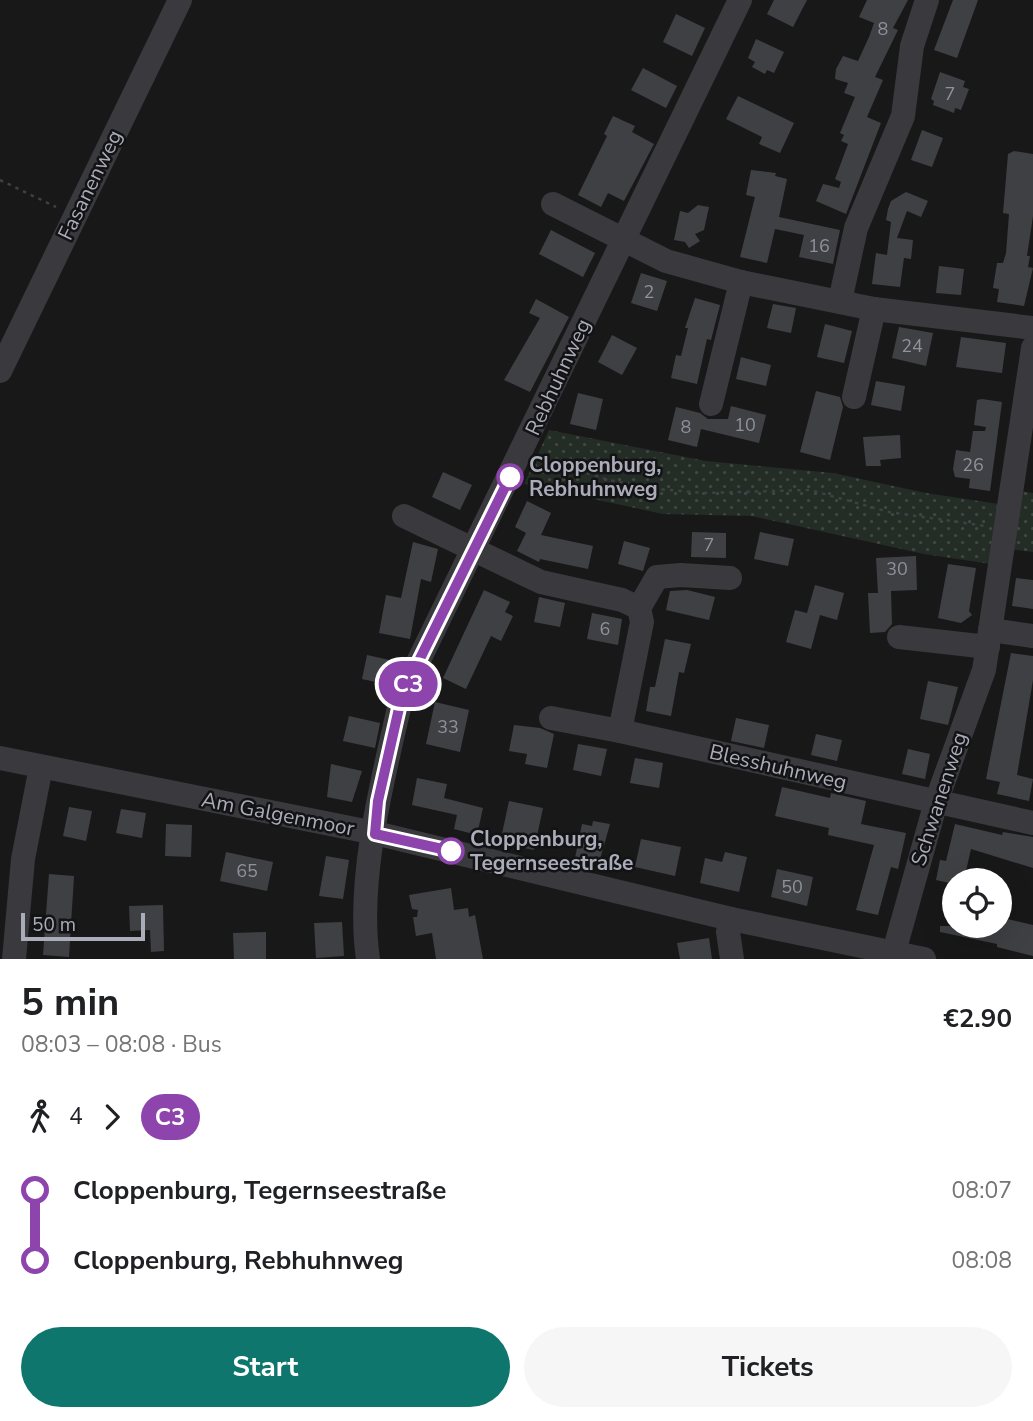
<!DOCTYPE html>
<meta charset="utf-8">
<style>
body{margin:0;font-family:"Nunito Sans",sans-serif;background:#f6f6f6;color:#202124;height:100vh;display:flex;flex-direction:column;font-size:26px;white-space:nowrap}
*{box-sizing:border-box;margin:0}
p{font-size:23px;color:#757577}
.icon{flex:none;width:38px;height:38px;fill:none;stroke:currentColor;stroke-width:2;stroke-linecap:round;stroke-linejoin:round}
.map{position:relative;height:959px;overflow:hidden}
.details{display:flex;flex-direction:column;background:#fff;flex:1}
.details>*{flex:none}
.badge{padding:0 14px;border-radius:23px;font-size:24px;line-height:46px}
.buttons{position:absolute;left:942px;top:868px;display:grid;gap:14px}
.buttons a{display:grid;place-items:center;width:70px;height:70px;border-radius:50%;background:#fff;box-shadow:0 7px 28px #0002;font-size:35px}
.scale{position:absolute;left:21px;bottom:18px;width:124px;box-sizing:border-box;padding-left:7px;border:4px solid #aaacb9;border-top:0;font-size:19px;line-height:24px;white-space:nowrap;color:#aaacb9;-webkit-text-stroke:5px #131214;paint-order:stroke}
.map>.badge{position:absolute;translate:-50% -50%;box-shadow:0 0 0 4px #fff}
.legs{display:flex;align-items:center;gap:10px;height:77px;padding:0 21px;font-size:23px}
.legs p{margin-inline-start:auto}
.overview{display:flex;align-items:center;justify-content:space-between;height:119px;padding:0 21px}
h1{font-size:38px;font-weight:700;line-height:52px}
.action{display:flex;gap:14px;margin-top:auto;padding:14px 21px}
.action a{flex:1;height:80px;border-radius:42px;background:#0f766e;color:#fff;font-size:28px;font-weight:700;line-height:80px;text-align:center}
.action a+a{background:#f6f6f6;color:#202124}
ul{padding:0 21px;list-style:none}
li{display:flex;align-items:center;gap:24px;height:70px;font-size:26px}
li i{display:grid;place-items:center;width:10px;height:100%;margin:0 9px;background:currentColor}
li i::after{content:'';width:18px;height:18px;margin:-9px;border:5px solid;border-radius:50%;background:#fff}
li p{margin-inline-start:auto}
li:first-child i{background:linear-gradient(#0000 50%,currentColor 0)}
li:last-child i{background:linear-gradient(currentColor 50%,#0000 0)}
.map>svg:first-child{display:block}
.grass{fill:url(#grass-dots)}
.building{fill:#3f4043}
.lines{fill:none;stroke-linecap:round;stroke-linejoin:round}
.path{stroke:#3f3f45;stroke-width:2.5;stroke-dasharray:3.5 5;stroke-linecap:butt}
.minor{stroke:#39393e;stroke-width:24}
.line-1-casing{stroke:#fff;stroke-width:16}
.line-1{stroke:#8e44ad;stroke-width:10}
.stop-1-dot{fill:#fff;stroke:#8e44ad;stroke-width:3.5}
.labels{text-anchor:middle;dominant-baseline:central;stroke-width:5;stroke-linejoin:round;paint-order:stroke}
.number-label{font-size:18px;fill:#8f919c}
.street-label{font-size:21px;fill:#aaacb9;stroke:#131214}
.stop-label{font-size:21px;font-weight:bold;fill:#aaacb9;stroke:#131214;text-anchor:start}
</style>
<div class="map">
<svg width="1033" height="959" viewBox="0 0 1033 959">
<defs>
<pattern id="grass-dots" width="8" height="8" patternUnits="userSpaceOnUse" patternTransform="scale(1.75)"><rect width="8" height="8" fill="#242c26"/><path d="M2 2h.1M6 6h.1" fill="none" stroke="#414843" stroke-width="1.8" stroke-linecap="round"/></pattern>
</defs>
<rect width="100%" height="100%" fill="#181819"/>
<!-- grass -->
<g class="grass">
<polygon points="549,430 706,461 833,473 926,493 999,504 991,564 924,554 752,516 663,514 524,484"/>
<polygon points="1020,491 1033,493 1033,552 1010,549"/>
</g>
<!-- building -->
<g class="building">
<polygon points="774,0 807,0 793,27 767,14"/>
<polygon points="867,0 908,0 893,28 898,30 875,77 883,80 867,117 881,123 846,214 816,201 823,184 839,188 841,182 835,179 848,144 841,141 844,135 840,133 855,97 844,93 848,83 835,79 836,69 843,56 858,61 869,37 874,23 859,17"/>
<polygon points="953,0 978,0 957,58 934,50"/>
<polygon points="676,14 705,28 692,56 663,42"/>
<polygon points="756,39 784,52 774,73 767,70 765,74 752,67 755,62 748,58"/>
<polygon points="643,68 677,86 666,108 631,90"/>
<polygon points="940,72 965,81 963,87 969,89 961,110 955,108 954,113 933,105 934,101 931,99"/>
<polygon points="738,96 794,123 780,153 759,144 762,137 726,119"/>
<polygon points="613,116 635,126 632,132 654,144 624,201 608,193 601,207 578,195 607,136 604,134"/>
<polygon points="922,130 943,138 932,167 911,160"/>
<polygon points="1014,151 1033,154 1033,216 1027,256 1030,256 1028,267 1033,268 1024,306 997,302 999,289 993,288 997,263 1003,263 1006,253 1009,214 1003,213 1008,154"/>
<polygon points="751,170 776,173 775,176 787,179 779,217 840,230 833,264 799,257 804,235 775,229 767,263 740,257 755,197 746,195"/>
<polygon points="906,192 928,201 921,217 907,211 897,238 913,240 911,259 904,258 900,287 872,284 876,253 887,255 891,222 886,220 888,209 891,201"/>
<polygon points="698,205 709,207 704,230 695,234 700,241 689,248 685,242 674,240 680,211 688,213"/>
<polygon points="551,230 595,253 583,277 539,254"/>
<polygon points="939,266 964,269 961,295 936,293"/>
<polygon points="641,273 667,281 657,311 631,303"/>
<polygon points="695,298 720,305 711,340 707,339 697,384 671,378 676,355 681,356 688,328 685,328"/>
<polygon points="536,299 569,317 530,392 504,380 540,318 529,313"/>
<polygon points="773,304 796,308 791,333 767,328"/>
<polygon points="825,324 852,331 844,363 817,357"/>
<polygon points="899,327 933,333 926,366 892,358"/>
<polygon points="612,335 637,348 622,375 598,362"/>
<polygon points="961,337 1006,343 1002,373 956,367"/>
<polygon points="741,357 771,365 766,386 736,379"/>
<polygon points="876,381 905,386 901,411 871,405"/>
<polygon points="816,391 840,397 843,407 830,460 800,452"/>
<polygon points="578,393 603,399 596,430 570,424"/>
<polygon points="982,399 1002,402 990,491 969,488 970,479 955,477 953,469 956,450 970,452 973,431 985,431 986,427 974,425 977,400"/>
<polygon points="731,406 766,415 759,443 701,429 697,447 668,440 676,407 700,413 708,419 728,419"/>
<polygon points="900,435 901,458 880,460 881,466 866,466 863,437"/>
<polygon points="443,472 472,485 460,510 432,497"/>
<polygon points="527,501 551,513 541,535 593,546 588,569 540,559 539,562 517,551 526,533 515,527"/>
<polygon points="692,532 726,533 726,558 691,557"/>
<polygon points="760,532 794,539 788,566 754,559"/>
<polygon points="624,541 650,548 643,571 618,564"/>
<polygon points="413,542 438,549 431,582 421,579 410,639 379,633 386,595 401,598"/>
<polygon points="916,556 917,590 891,591 892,624 885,632 870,633 868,593 878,593 876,558"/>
<polygon points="948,564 976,568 969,611 972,615 961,623 938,618"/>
<polygon points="1016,578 1033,580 1033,609 1012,606"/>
<polygon points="815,585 844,593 837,620 820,615 811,649 786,642 795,610 807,613"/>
<polygon points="484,590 510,602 505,612 513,616 501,641 491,636 466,689 443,678"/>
<polygon points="687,590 715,597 709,620 666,610 670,591"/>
<polygon points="539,597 565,603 560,627 534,622"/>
<polygon points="592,613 622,619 618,645 587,639"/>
<polygon points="665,639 691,644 684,673 679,672 671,716 646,711 650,687 655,687"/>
<polygon points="1011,653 1033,656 1033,680 1017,775 1033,779 1029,801 997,794 1000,782 986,779"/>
<polygon points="367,655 394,661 389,685 362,679"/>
<polygon points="928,681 958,687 948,725 920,719"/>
<polygon points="435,702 469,710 460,752 426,744"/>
<polygon points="349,716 380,723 375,748 343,741"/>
<polygon points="736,718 769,725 764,748 731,741"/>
<polygon points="514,725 540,728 554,734 547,768 525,764 527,754 509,751"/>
<polygon points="816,734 842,740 837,761 811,755"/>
<polygon points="578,744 607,749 601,776 573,770"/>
<polygon points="908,749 930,754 925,779 902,774"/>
<polygon points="635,758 663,763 659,788 630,783"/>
<polygon points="331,764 362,771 352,802 327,797"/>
<polygon points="417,778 447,784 444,798 483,808 477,835 454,829 457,815 412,805"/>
<polygon points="782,787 830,798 831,793 866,801 861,824 906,833 898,869 891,867 878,915 856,910 874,845 828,835 829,828 775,816"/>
<polygon points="509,801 543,808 534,850 500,843"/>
<polygon points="69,807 92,811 86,841 63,836"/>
<polygon points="121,809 146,813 142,838 116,833"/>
<polygon points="593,821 610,824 599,863 575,858 582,824 592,826"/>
<polygon points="166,824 192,825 191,857 165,856"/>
<polygon points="955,824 1002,835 1003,832 1033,837 1033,868 971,849 964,880 954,880 954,884 936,880 940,860 946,861"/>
<polygon points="641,839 681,847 675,876 635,867"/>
<polygon points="226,852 273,862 267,891 220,881"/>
<polygon points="725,852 747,857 739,892 700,883 705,858 722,862"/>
<polygon points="326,856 349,860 343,899 319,896"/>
<polygon points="777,869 813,877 807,906 771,897"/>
<polygon points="49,874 74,876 69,957 43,955"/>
<polygon points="451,888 454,910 468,908 469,917 475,915 483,959 436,959 432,933 416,936 413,917 417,917 418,910 412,909 409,895"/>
<polygon points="163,905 164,951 151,952 150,930 130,931 129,906"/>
<polygon points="1003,918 1033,925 1033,956 997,947 997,944 940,932 940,926 1002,926"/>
<polygon points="342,922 344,956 316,958 314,923"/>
<polygon points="266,932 266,959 234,959 233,933"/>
<polygon points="709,938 712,959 680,959 677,943"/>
</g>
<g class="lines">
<!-- path -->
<g class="path">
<polyline points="0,180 56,207"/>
<polyline points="538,458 609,480 657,489 705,493 810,490 889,512 986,526"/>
</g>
<!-- minor -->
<g class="minor">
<polyline points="553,204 666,261 741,282 874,309 1033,328"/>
<polyline points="840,301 856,228 903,116 912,46 927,0"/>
<polyline points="0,371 180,0"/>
<polyline points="854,397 874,309"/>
<polyline points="711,404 741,282"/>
<polyline points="404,516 541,582 622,600 639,608 642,622 620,731 1033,823"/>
<polyline points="639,608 657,577 681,575 730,578"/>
<polyline points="990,630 1033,636"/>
<polyline points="899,637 988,647"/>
<polyline points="551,718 620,731"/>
<polyline points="0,758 375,833 731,919 924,959"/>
<polyline points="731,919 728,932 732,959"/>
<polyline points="14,959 23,859 41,767"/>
<path d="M368 959C356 879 384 774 402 695L740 0"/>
<polyline points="892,959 936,802 984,670 1033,348"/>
</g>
</g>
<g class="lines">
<!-- line-1 casing -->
<g class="line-1-casing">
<polyline id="line-1" points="451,851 375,834 378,801 402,695 510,477"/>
</g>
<!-- line-1 -->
<use href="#line-1" class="line-1"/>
</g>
<!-- markers -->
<g class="stop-1-dot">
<circle cx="510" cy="477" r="12"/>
<circle cx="451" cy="851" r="12"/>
</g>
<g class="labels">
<!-- number labels -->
<g class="number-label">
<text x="883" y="29">8</text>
<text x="950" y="94">7</text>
<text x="819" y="246">16</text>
<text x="649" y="292">2</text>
<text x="912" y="346">24</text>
<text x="745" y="425">10</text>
<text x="686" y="427">8</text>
<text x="973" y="465">26</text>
<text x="709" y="545">7</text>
<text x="897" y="569">30</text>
<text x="605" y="629">6</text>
<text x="448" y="727">33</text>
<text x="247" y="871">65</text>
<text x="792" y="887">50</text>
</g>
<!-- street labels -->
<g class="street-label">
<text transform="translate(90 185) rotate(-64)">Fasanenweg</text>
<text transform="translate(558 377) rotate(-65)">Rebhuhnweg</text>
<text transform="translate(778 767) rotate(13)">Blesshuhnweg</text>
<text transform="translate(939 799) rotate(-72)">Schwanenweg</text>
<text transform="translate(278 814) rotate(11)">Am Galgenmoor</text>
</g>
<!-- stop labels -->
<g class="stop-label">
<text x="529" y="465">Cloppenburg,<tspan x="529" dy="24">Rebhuhnweg</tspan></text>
<text x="470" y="839">Cloppenburg,<tspan x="470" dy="24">Tegernseestraße</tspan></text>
</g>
</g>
</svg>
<div class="buttons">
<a><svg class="icon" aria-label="locate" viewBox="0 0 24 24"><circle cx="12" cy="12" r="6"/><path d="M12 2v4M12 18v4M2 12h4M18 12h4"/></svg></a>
</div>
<div class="scale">50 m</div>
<b class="badge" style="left:408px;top:684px;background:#8e44ad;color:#fff">C3</b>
</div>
<section class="details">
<div class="overview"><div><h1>5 min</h1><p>08:03 – 08:08 · Bus</p></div><b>€2.90</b></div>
<div class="legs"><svg class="icon" aria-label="walk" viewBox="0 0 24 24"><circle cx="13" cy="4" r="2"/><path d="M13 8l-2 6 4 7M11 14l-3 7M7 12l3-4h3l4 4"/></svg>4<svg class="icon" aria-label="forward" viewBox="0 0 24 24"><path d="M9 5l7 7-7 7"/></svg><b class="badge" style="background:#8e44ad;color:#fff">C3</b></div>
<ul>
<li><i style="color:#8e44ad"></i><b>Cloppenburg, Tegernseestraße</b><p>08:07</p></li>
<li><i style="color:#8e44ad"></i><b>Cloppenburg, Rebhuhnweg</b><p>08:08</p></li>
</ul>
<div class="action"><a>Start</a><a>Tickets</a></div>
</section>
